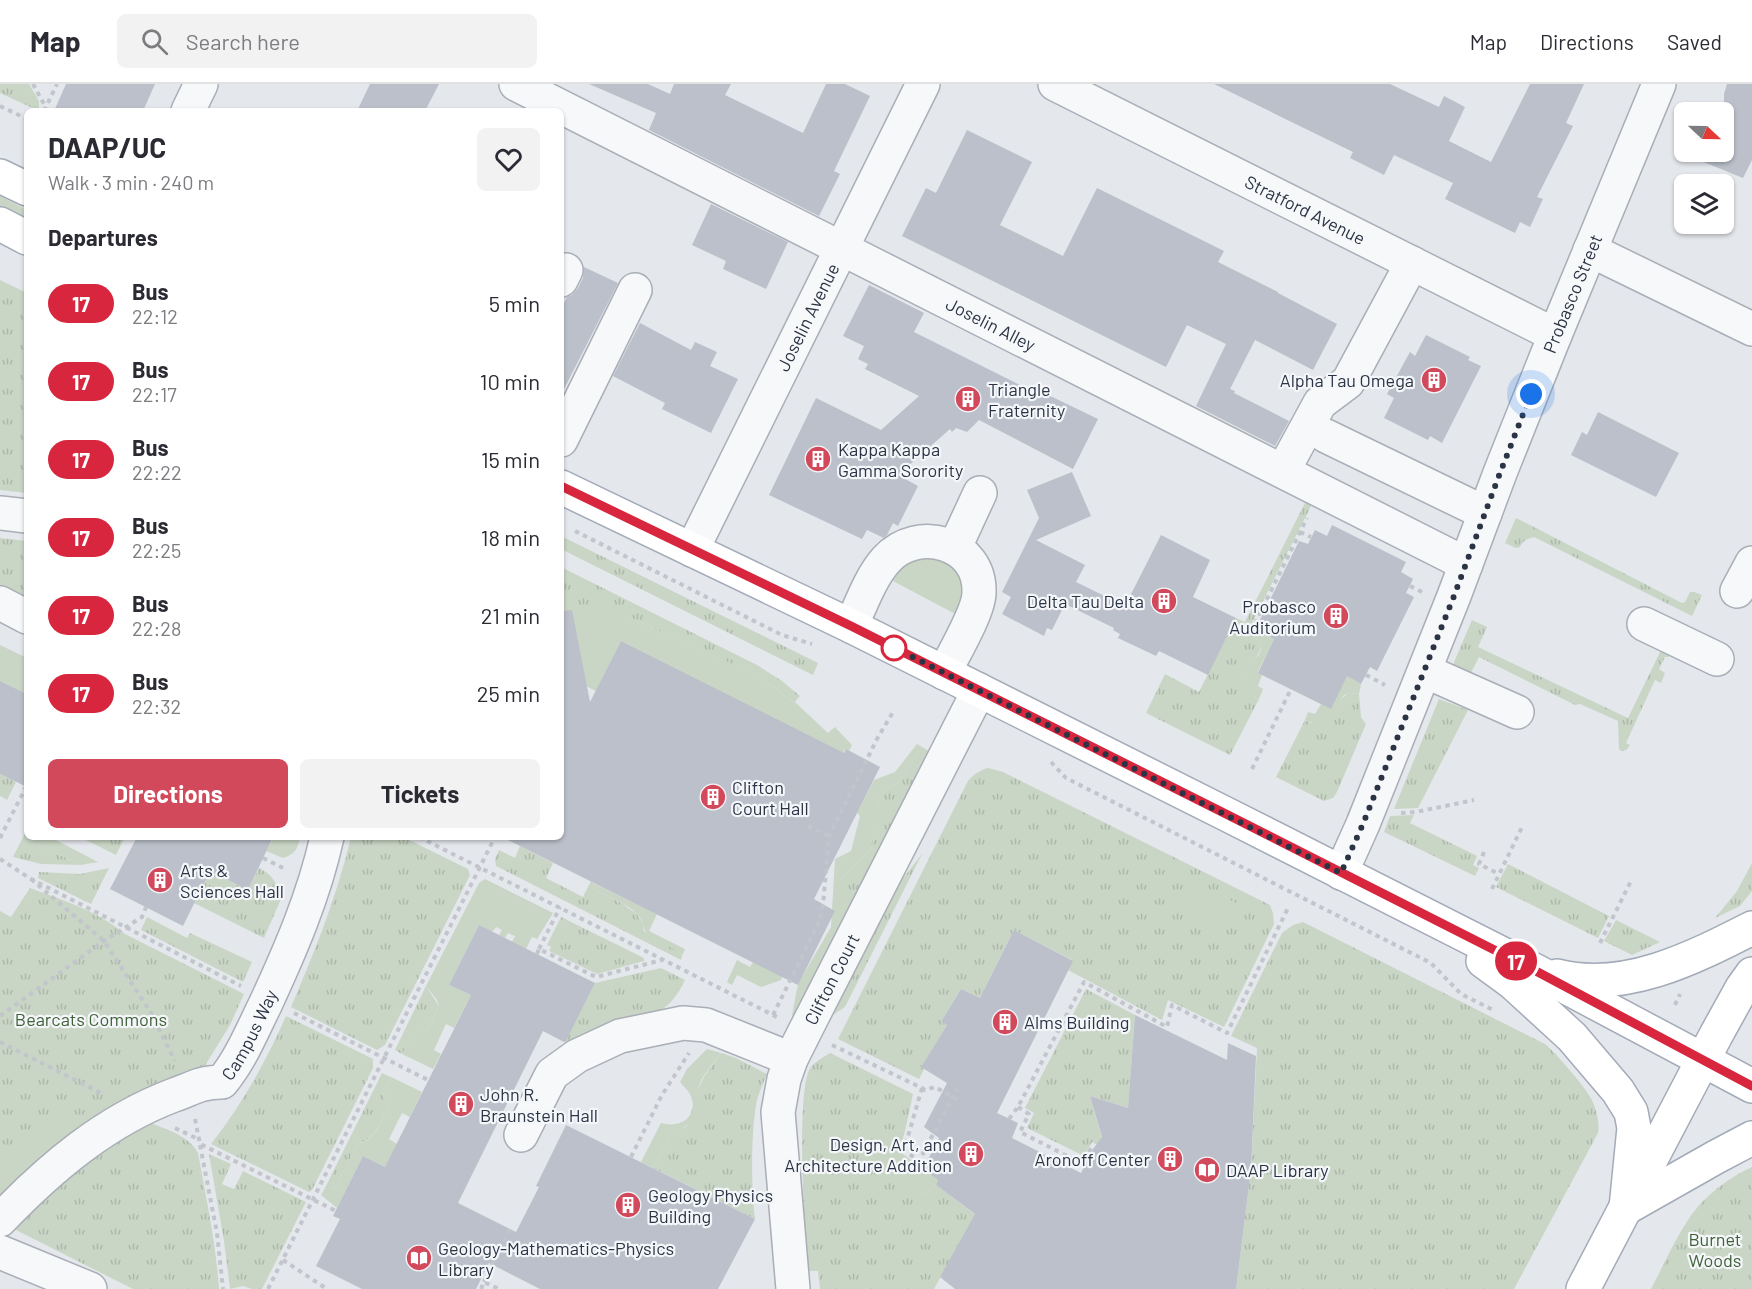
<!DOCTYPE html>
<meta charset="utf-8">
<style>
body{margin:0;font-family:Barlow,sans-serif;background:#f2f2f3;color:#2b2b33;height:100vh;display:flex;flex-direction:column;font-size:22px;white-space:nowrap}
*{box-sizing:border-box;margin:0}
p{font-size:20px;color:#7c7c81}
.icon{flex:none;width:33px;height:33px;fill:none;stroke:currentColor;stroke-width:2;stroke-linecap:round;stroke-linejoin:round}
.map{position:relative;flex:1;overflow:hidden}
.side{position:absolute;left:24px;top:24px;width:540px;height:732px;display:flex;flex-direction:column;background:#fff;border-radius:9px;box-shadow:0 2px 4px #0004}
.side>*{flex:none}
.badge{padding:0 12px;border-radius:20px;font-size:21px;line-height:39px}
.needle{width:39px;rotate:112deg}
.buttons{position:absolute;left:1674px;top:18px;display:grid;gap:12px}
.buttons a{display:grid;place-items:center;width:60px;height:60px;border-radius:9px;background:#fff;box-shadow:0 2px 4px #0004;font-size:30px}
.you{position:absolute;width:30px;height:30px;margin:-15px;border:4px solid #fff;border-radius:50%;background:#1a73e8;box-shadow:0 0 0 9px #1a73e833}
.map>.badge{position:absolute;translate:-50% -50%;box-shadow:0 0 0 3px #fff}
h2{padding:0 24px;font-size:22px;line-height:54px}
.round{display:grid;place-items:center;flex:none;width:63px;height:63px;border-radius:9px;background:#f2f2f3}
.headline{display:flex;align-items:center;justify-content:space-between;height:102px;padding:0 24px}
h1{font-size:28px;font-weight:700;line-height:45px}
.primary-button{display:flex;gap:12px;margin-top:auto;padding:12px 24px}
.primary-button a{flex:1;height:69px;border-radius:9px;background:#d1495b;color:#fff;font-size:24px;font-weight:700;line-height:69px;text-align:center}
.primary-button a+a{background:#f2f2f3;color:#2b2b33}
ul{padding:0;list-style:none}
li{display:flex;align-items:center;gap:18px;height:78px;padding:0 24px}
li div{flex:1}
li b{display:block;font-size:22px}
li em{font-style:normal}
li .badge{min-width:66px;font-weight:700;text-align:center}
header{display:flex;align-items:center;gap:36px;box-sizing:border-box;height:84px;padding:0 30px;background:#fff;border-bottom:2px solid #e1e1e2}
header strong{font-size:28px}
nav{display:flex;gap:33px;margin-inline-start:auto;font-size:21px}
.search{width:420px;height:54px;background:#f2f2f3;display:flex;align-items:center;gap:15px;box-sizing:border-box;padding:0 21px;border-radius:9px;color:#7c7c81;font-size:22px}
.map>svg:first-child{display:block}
.grass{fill:url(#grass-tufts)}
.garden{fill:#c9d6c5}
.building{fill:#bbc0ca}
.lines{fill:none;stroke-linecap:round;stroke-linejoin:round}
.minor-casing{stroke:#a9aeb7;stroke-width:36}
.major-casing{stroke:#a3abb8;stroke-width:36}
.path{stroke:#c2c5cb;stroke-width:4;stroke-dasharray:4.5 4.5;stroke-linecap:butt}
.minor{stroke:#f7f8fa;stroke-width:33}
.major{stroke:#fff;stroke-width:33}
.line-casing{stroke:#fff;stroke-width:14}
.line{stroke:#d7263d;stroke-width:9}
.walk{stroke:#2b3445;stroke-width:6;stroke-dasharray:0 10.8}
.stop-dot{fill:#fff;stroke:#d7263d;stroke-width:3}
.labels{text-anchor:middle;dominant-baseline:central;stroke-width:4.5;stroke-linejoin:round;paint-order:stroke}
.street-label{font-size:18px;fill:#2b3445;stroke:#f4f6f9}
.poi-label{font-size:18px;fill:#2b3445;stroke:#f4f6f9;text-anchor:start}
.park-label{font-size:18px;fill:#3f6138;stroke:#f4f6f9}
</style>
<header>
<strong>Map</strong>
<div class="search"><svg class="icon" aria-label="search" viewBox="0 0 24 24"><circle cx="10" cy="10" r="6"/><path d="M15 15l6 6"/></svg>Search here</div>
<nav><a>Map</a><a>Directions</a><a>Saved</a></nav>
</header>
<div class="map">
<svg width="1752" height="1205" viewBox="0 0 1752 1205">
<defs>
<pattern id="grass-tufts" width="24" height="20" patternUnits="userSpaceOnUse" patternTransform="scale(1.5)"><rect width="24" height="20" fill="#c9d6c5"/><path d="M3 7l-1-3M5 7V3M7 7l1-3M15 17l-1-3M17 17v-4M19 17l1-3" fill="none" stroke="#adb8ab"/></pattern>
</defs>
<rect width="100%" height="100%" fill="#e4e7ec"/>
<!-- grass -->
<g class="grass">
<polygon points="0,0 29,0 39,17 39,27 0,9"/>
<polygon points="0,196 27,209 27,409 0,406"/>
<path d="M1311 407 1317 410 1250 543 1253 545 1254 552 1261 559C1262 572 1248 581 1241 592L1254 613 1259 615 1230 671 1146 629 1165 590 1199 608 1236 534 1245 538Z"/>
<path d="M1516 434 1682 519 1685 518 1690 508H1694L1702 511 1692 532 1534 453C1527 455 1523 456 1520 463L1516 464 1505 459Z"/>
<polygon points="561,452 818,579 813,591 561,465"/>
<polygon points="0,454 27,457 27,515 0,501"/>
<polygon points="561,483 757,581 782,597 800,612 794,619 774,603 749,588 629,533 561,531"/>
<polygon points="1472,536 1487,543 1478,563 1628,634 1663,562 1672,567 1669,573 1665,573 1659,585 1665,589 1661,599 1655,596 1626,659 1630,661 1626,666 1621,667 1619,665 1618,637 1580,620 1575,621 1479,573 1467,597 1449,590"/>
<polygon points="1349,609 1359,610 1361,633 1366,640 1337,708 1333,714 1324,717 1276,693 1305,636 1311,639 1337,631 1342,614"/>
<polygon points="1439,615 1468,626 1418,724 1394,725"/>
<polygon points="922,663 929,667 842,838 842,794 870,766 877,732 877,721 879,715 885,707 899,698"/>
<path d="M988 684 1003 688 1270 821 1273 829 1274 840 1224 943 1168 916 1162 936 1068 886 1072 876 1014 846 980 914 961 905 941 938 947 941 921 983 924 985 919 995 838 955 968 697C974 690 980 686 988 684Z"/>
<polygon points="0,690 16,698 7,716 0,712"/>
<polygon points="1414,731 1410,739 1477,772 1473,781 1479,784 1475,792 1384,748 1390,732"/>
<polygon points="23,753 81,781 41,780 13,773"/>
<polygon points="80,753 125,753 116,771"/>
<path d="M351 753H403L468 785 470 791 385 961 377 966 291 923C315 867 337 812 351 753Z"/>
<polygon points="520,762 553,779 546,794 583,813 591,797 594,805 597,807 621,819 637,830 643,840 644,847 655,858 675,864 682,872 681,876 496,782 495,775 499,766 515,774"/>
<polygon points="922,770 845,923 825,936 882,821"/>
<polygon points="1752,779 1752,807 1740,822 1715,834 1737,807"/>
<polygon points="1508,780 1609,832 1598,854 1496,803"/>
<polygon points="109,784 91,820 38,794 39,788 80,790"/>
<path d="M259 784C274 792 276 798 281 815L264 854 194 819 210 787 248 806Z"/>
<path d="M30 804C62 816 98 827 125 850L244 910 230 941 198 993 0 1117V827L11 833Z"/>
<polygon points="147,833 187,854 190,849 252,878 243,898 141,846"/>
<polygon points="561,833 644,874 644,877 597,890 549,867 551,863 547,861"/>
<polygon points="1616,836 1660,858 1632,871 1604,857"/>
<path d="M1303 838 1545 960C1555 968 1587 1005 1592 1016 1596 1025 1600 1039 1598 1049L1514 1205H1236L1251 1085 1257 964 1231 952 1282 849 1293 841Z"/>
<path d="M661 884 685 896C678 911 670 921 656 930L570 959 565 958 595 899Z"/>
<polygon points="426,902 439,922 427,947 414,949 402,970 395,966"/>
<polygon points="1086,905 1135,931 1128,1024 1090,1012 1105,1065 1092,1058 1084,1072 1027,1044 1034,1029 1025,1024"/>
<path d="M286 932 373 975V984L312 1106 309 1108 211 1060C242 1020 266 978 286 932Z"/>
<path d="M721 969 736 974 767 990C763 1000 758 1010 756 1021 751 1053 751 1103 755 1135L653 1084 672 1048 687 1042 698 1005 705 991Z"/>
<path d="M830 969 913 1010 905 1047 885 1046 922 1112 936 1101 1018 1163 969 1141 934 1205H820L818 1187H808C805 1155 795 1003 811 983 816 977 824 973 830 969Z"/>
<path d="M382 989 391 993 383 1009 388 1022C381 1037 376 1056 358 1059L335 1104C331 1107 329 1106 325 1104Z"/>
<path d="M149 1038C166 1046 189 1051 198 1069 206 1114 216 1159 219 1205H133L12 1144 81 1079Z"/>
<polygon points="209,1070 231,1080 222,1100 234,1105 243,1087 306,1118 262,1205 252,1205 243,1202 230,1205 224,1157"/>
<path d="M1752 1083V1205H1651C1663 1182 1674 1157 1688 1136 1703 1113 1728 1094 1752 1083Z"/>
</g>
<!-- garden -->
<g class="garden">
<polygon points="0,112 27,126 27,138 0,124"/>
<polygon points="914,473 946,474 964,490 961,533 893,497 901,484"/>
<polygon points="589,525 606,525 629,533 750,588 774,603 794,619 795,618 828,649 835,643 852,661 849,667 845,665 838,680 831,663 621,557 596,607 577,598 580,578 577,551 573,550 561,531"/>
<path d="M1253 545 1274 555 1258 588 1262 591 1258 602 1263 605 1259 615C1247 611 1242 604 1241 592L1248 581 1259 571 1261 565V559L1252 550Z"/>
<polygon points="0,561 27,574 27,610 0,597"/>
<path d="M1347 592 1361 600 1359 610 1349 609 1343 612C1340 617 1340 626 1337 631 1329 643 1315 641 1305 636L1308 628 1315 630 1321 620Z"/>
<polygon points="917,660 922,663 899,698 885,707 879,715 877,721 877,735 870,766 842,794 842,838 794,933 792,931 798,900 831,843 835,775 851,767 860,732 857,729 874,696 895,688"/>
<polygon points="27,745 27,753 50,753 98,778 81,781 23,753"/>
<path d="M274 753H300C298 765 295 770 283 774L266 767Z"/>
<polygon points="1187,794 1236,819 1222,846 1174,822"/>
<polygon points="485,795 553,829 537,855 532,853 526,865 512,858 515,852 508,849 505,854 499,851 502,846 496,843 492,848 479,841 449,901 471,911 454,944 446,940 434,966 441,970 433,985 402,970 414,948 427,947 439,922 437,916 426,902 479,799"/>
<path d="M591 798 657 830 649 847 685 865 682 872C674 861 666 863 654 858 644 854 645 839 638 831 628 820 610 814 597 807L594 805Z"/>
<polygon points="737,876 750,883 753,878 782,892 781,896 761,903 737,891 732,901 727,898"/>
<path d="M707 965 721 969C713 980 701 992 698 1005 697 1011 699 1018 698 1024 696 1038 684 1044 672 1048L653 1084 641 1078 661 1039C682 1045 700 1031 690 1010 687 1005 683 1002 680 998L687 985Z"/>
<path d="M391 993 422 1008 410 1033 402 1029 389 1055 397 1060 385 1083 363 1072 337 1124 321 1111 325 1104 332 1106 335 1104 358 1059C376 1057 381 1037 388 1022L383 1009Z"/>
<path d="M111 1026 0 1117V1081C34 1046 63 1032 111 1026Z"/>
<polygon points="885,1045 905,1047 899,1067 938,1096 936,1101 922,1112 871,1084"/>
</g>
<!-- building -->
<g class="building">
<polygon points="66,0 155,0 143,27 54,27"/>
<polygon points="370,0 439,0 425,27 357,27"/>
<polygon points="589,0 648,0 670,10 674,0 731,0 725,11 803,49 826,0 845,0 870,12 834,87 840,90 819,132 649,46 656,29"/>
<polygon points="1214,0 1390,0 1439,23 1444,12 1465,23 1449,57 1491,78 1530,0 1584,0 1566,39 1573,42 1537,113 1543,115 1530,143 1520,138 1515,149 1445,115 1453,99 1394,71 1384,91 1350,74 1353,68"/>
<polygon points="1727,0 1752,0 1752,76 1743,94 1679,68 1724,68 1724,10"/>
<polygon points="967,46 1032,78 1000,141 1063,172 1097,104 1224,167 1218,178 1278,208 1278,209 1337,240 1313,286 1255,256 1230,305 1235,307 1234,309 1289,337 1275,362 1196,322 1226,260 1187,241 1166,283 902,152 926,104 936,109"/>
<polygon points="711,120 788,158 766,205 723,185 726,177 692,161"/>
<polygon points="584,183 618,199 561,311 561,225 567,213 572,211 578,204 583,194"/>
<polygon points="869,201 924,229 914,248 1042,312 1044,309 1098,335 1073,385 979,336 967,348 956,344 952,348 950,345 898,391 918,402 898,442 893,439 887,451 884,454 867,446 862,455 769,411 816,314 881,346 919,312 865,285 868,280 858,275 864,262 843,252"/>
<polygon points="640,239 691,266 695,258 717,268 710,282 738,295 711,349 662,325 665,319 613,292"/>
<polygon points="1426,251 1470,273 1468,276 1481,282 1442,359 1430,352 1428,356 1384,334 1394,314 1387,310 1410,268 1415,272"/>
<polygon points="1598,328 1679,369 1656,413 1571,371 1582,348 1587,351"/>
<polygon points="1072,388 1091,432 1036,456 1085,481 1076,498 1125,522 1161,451 1210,476 1193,513 1236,534 1208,591 1159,567 1156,572 1118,554 1120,550 1113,546 1114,544 1065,520 1052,546 1047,544 1044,552 1002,530 1011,513 1002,508 1039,434 1027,406"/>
<polygon points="1332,441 1406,478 1401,488 1413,495 1406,509 1414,513 1377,587 1370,583 1361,600 1347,592 1331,625 1258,589 1274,555 1255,546 1299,457 1308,460 1315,446 1327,452"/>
<polygon points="572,526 590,618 621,557 844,669 846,665 880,683 814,815 835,827 798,901 502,753 561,753 561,527"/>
<polygon points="0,597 27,610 27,703 0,690"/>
<polygon points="137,753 273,753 248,806 210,787 183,842 110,805"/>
<polygon points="479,841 595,899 566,957 564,958 543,947 458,1119 516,1148 539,1103 536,1102 566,1041 755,1135 718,1205 540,1205 489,1179 476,1205 362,1205 316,1182 340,1135 333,1132 363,1072 385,1083 471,911 449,901"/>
<polygon points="1014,846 1073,877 997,1029 1018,1039 1012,1054 1081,1089 1093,1065 1102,1053 1090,1012 1128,1024 1135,931 1227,976 1228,959 1256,972 1251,1085 1236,1205 955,1205 940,1193 975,1130 936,1101 938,1096 923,1085 939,1054 924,1043 947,999 921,983 947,941 941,938 961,905 980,914"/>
</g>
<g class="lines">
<!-- minor casing -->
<g class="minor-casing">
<g id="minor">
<path id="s1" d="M516 0 1466 480"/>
<path id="s2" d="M1055 0 1555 251"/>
<polyline points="188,27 201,0"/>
<polyline points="1590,166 1752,245"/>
<polyline points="561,196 566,186"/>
<polyline points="1326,352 1485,429"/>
<polyline points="561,356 635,206"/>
<polyline points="1283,387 1320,319 1348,298 1412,179"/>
<polyline points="0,429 27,432"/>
<polyline points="955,463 980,409"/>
<path id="s3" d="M692 466 923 0"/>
<polyline points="1737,507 1752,479"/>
<polyline points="0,519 27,533"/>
<polyline points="1644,540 1717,575"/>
<path d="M851 542C861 521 870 494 886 476 917 441 981 458 979 509 979 527 953 571 944 589"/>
<polyline points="1425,587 1517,628"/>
<path id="s4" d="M1341 789 1363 740 1454 512 1500 389 1555 251 1659 0"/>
<polyline points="521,1051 552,990 577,972 620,952 683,939 706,941 791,975"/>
<path id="s5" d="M0 1136C50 1084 105 1037 174 1011 183 1008 191 1004 200 1001 207 999 215 998 222 998 241 975 252 947 265 921 290 867 314 812 327 753"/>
<polyline points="0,1168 90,1205"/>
<path id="s6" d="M793 1205 778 1028 784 995 791 975 805 947 979 606"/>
</g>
</g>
<!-- major casing -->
<g class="major-casing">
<g id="major">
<polyline points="0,92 27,105"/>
<polyline points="0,140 27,154"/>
<polyline points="561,403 851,542 1228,731 1534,886 1752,1002"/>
<polyline points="1483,877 1513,899 1572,953 1618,1007 1631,1028 1634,1044 1626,1124"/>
<path d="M1557 892C1625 909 1693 874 1752 844"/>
<polyline points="1626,1124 1716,1073 1752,1054"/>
<polyline points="1583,1205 1716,951 1742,904 1752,890"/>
</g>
</g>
<!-- path -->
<g class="path">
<polyline points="33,0 45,22"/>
<polyline points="0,22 27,35"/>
<polyline points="44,27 57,0"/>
<polyline points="575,447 782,551 812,560"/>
<polyline points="1300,448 1311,453"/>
<polyline points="1410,502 1422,508"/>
<polyline points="1267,542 1256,537 1307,434"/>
<polyline points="1366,591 1385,601"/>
<polyline points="1051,678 1066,694 1425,876 1431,879 1461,910 1495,927"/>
<polyline points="1252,685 1291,605"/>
<polyline points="1401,729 1416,728 1474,716"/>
<polyline points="808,742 829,752"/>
<polyline points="419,753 779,934"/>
<polyline points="0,754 26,703"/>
<polyline points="1484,768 1479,780 1499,790"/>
<polyline points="263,774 287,786"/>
<polyline points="0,775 31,795 241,902"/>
<polyline points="31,795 104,857 151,929 175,977"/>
<polyline points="1492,805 1523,741"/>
<polyline points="1600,859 1632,795"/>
<polyline points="539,865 560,823"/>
<polyline points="537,870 539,865 596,893 662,876"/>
<polyline points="1675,921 1680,910"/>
<polyline points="294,929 428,996"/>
<polyline points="773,931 819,838 823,821 829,752 877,655 893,628"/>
<polyline points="0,932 104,857 142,833 146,823"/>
<polyline points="0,958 103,1010"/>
<polyline points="832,961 922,1004 925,1006 935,1003 958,1016"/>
<polyline points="922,1004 904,1066 919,1077 957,1005"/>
<polyline points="1018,1023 1029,1030 1020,1048 1083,1080 1091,1064 1093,1065"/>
<polyline points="195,1035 200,1060 336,1127"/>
<polyline points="1009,1035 1018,1023 1084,898 1167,943 1172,921 1227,949 1288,824"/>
<polyline points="175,1044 198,1055"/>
<polyline points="200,1061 217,1149 223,1205"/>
<polyline points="631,1073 662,1011 689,969"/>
<polyline points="283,1176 327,1205"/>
<polyline points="484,1198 510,1145"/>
<polyline points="268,1205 495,753"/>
<polyline points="481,1205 484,1198 499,1205"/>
</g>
<!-- minor -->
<use href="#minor" class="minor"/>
<!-- major -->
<use href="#major" class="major"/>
</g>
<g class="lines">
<!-- line casing -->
<g class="line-casing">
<polyline id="line" points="561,402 851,542 1228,731 1534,886 1752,1002"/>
</g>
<!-- line -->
<use href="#line" class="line"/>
<!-- walk -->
<polyline class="walk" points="894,564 889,561 1341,789 1363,740 1454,512 1500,389 1531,310"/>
</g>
<!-- icons -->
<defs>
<g id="building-disc" transform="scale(1.35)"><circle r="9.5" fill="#d1495b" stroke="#f4f6f9"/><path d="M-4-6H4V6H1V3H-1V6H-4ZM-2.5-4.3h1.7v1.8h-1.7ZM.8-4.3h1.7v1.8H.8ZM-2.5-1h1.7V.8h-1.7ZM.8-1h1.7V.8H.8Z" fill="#fff"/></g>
<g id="library-disc" transform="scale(1.35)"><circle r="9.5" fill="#d1495b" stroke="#f4f6f9"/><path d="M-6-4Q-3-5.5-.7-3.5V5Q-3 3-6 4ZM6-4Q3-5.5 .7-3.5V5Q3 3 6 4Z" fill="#fff"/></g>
</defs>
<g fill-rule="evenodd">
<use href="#building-disc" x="1434" y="296"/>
<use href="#building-disc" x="968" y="315"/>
<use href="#building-disc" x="818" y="375"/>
<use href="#building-disc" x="1164" y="517"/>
<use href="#building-disc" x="1336" y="532"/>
<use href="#building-disc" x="713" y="713"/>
<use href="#building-disc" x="160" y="796"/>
<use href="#building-disc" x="1005" y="938"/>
<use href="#building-disc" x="461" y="1020"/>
<use href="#building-disc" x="971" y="1070"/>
<use href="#building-disc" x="1170" y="1075"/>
<use href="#library-disc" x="1207" y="1086"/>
<use href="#building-disc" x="628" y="1121"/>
<use href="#library-disc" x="419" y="1174"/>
</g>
<!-- markers -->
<circle class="stop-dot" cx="894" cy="564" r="12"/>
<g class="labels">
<!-- street labels -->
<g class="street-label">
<text stroke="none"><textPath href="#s2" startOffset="280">Stratford Avenue</textPath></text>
<text stroke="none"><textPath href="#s4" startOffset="624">Probasco Street</textPath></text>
<text stroke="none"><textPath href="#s3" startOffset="260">Joselin Avenue</textPath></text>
<text stroke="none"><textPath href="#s1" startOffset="532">Joselin Alley</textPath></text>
<text stroke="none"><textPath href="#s6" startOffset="322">Clifton Court</textPath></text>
<text stroke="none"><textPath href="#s5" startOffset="321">Campus Way</textPath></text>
</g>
<!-- poi labels -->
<g class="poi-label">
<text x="1414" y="296" text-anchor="end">Alpha Tau Omega</text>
<text x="988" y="305">Triangle<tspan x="988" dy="21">Fraternity</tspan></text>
<text x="838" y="365">Kappa Kappa<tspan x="838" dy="21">Gamma Sorority</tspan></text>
<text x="1144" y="517" text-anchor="end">Delta Tau Delta</text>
<text x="1316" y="522" text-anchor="end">Probasco<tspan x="1316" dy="21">Auditorium</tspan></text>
<text x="732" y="703">Clifton<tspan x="732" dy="21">Court Hall</tspan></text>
<text x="180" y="786">Arts &amp;<tspan x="180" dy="21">Sciences Hall</tspan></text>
<text x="1024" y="938">Alms Building</text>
<text x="480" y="1010">John R.<tspan x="480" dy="21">Braunstein Hall</tspan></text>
<text x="952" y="1060" text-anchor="end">Design, Art, and<tspan x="952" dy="21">Architecture Addition</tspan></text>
<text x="1150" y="1075" text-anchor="end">Aronoff Center</text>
<text x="1226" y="1086">DAAP Library</text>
<text x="648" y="1111">Geology Physics<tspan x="648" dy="21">Building</tspan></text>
<text x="438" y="1164">Geology-Mathematics-Physics<tspan x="438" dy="21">Library</tspan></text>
</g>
<!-- park labels -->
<g class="park-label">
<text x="91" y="935">Bearcats Commons</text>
<text x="1715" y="1155">Burnet<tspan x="1715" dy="21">Woods</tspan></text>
</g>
</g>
</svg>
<div class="buttons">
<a><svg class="needle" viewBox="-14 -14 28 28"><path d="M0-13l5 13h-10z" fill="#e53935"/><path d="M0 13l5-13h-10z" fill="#7c7c81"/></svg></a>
<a><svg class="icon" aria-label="layers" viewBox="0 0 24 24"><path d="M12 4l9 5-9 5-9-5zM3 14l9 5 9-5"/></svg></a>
</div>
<div class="you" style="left:1531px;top:310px"></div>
<b class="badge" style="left:1516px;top:877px;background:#d7263d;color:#fff">17</b>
<section class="side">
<div class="headline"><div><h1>DAAP/UC</h1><p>Walk · 3 min · 240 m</p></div><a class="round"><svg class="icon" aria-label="heart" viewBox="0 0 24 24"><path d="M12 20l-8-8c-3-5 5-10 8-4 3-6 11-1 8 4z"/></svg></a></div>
<h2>Departures</h2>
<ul>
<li><span class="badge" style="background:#d7263d;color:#fff">17</span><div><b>Bus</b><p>22:12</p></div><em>5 min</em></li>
<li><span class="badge" style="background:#d7263d;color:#fff">17</span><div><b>Bus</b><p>22:17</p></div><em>10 min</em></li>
<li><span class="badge" style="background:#d7263d;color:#fff">17</span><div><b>Bus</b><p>22:22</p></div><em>15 min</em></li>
<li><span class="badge" style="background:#d7263d;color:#fff">17</span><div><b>Bus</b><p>22:25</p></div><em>18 min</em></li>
<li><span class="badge" style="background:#d7263d;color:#fff">17</span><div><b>Bus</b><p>22:28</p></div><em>21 min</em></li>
<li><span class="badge" style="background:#d7263d;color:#fff">17</span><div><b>Bus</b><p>22:32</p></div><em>25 min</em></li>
</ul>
<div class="primary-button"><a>Directions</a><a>Tickets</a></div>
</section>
</div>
